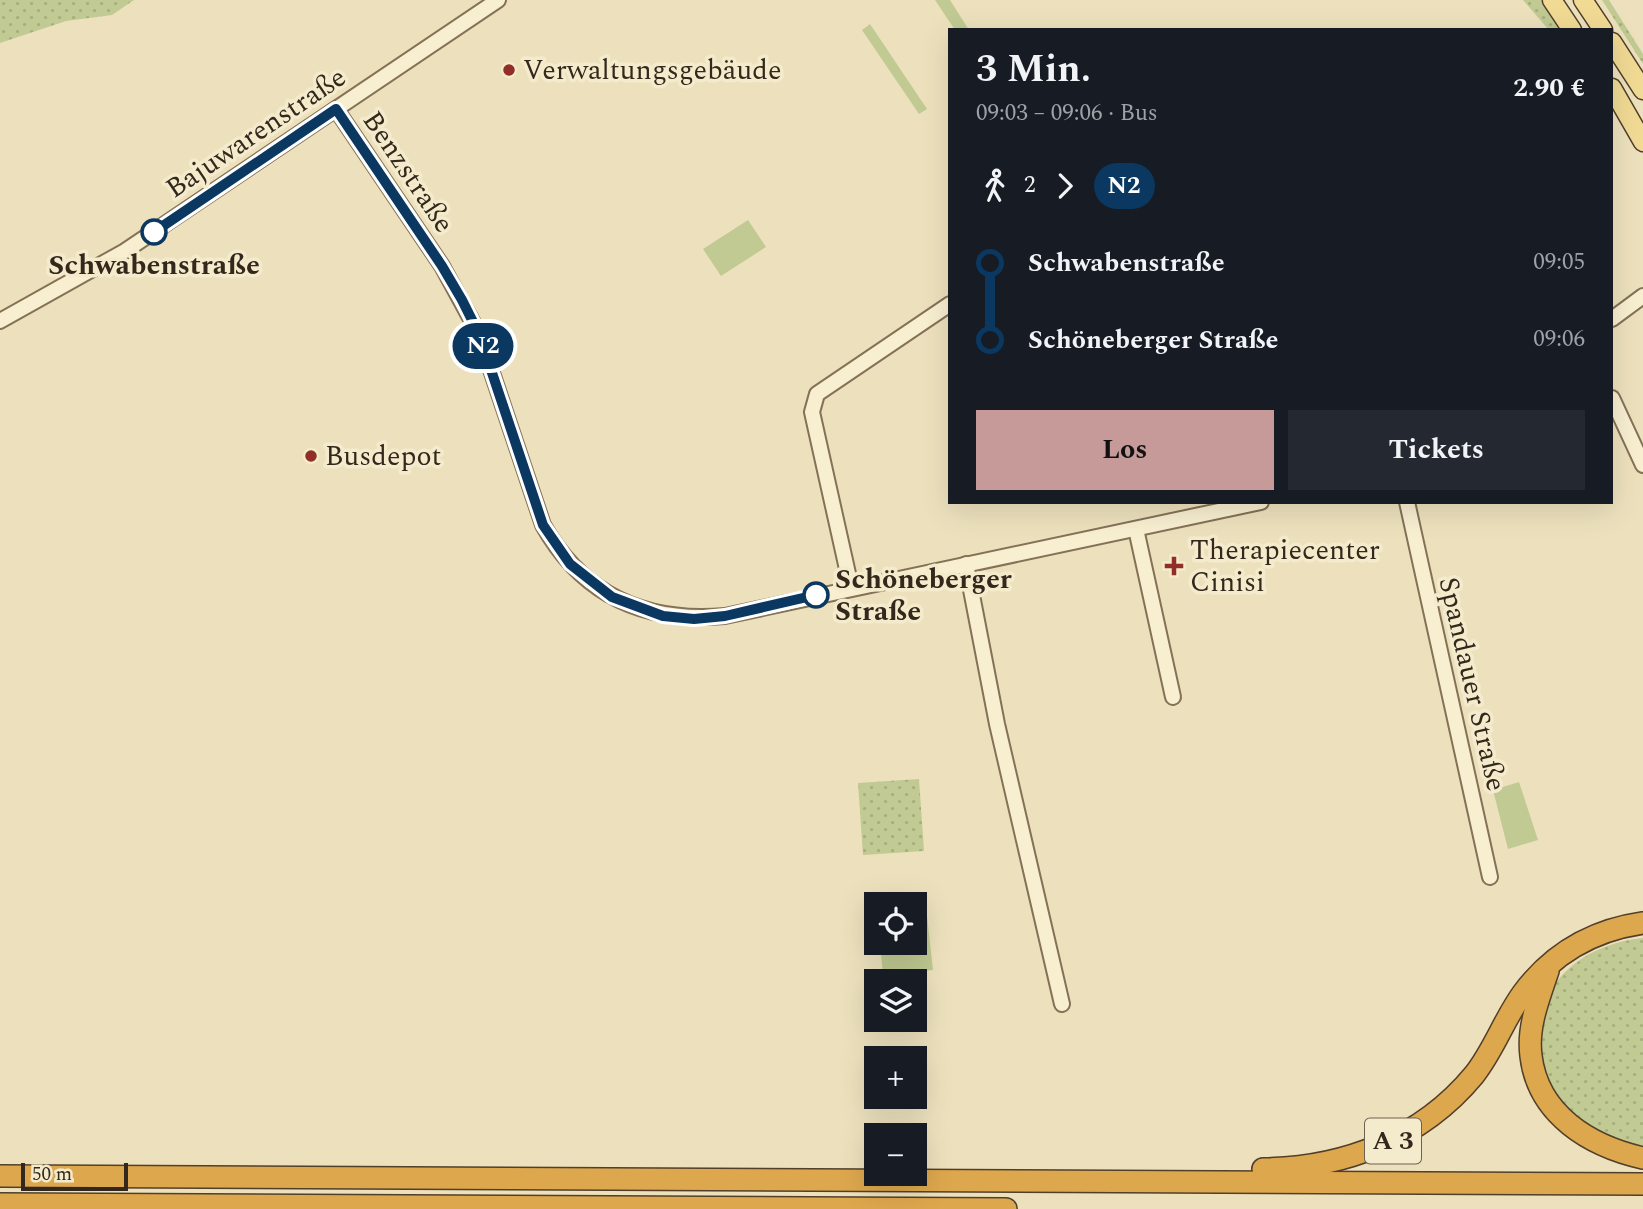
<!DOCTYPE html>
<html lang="de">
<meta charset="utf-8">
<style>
body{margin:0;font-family:Spectral,serif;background:#242831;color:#f1f3f6;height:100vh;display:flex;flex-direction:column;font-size:26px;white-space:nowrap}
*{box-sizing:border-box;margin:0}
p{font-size:23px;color:#9ea1a6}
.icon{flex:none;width:38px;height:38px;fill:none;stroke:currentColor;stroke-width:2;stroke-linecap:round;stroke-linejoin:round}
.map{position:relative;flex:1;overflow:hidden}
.drawer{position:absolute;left:948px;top:28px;width:665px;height:476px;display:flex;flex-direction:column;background:#171b24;border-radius:0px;box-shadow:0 7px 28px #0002}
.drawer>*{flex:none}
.badge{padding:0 14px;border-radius:23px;font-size:24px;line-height:46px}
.buttons{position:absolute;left:864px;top:892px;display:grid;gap:14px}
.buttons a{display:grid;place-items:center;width:63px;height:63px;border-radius:0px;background:#171b24;box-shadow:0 7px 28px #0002;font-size:35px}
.scale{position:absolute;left:21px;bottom:18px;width:107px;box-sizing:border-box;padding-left:7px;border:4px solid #33281b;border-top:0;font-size:19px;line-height:24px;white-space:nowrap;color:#33281b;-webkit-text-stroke:5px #f4ebcc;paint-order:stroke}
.map>.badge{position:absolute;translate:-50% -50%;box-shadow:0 0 0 4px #fff}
.legs{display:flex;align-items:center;gap:10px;height:77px;padding:0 28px;font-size:23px}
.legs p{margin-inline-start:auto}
.headline{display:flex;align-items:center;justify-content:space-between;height:119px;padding:0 28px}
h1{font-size:38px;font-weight:700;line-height:52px}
.button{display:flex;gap:14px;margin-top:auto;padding:14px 28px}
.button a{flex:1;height:80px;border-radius:0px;background:#c69a99;color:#111;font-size:28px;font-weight:700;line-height:80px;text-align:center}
.button a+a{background:#242831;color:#f1f3f6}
ul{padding:0 28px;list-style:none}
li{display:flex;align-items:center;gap:24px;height:77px;font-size:26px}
li i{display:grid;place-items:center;width:10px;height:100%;margin:0 9px;background:currentColor}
li i::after{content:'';width:18px;height:18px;margin:-9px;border:5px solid;border-radius:50%;background:#171b24}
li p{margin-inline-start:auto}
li:first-child i{background:linear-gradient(#0000 50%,currentColor 0)}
li:last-child i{background:linear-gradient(currentColor 50%,#0000 0)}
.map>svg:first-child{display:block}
.green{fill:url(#green-dots)}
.pitch{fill:#c0ca92}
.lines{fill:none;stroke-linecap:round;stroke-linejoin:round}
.minor-casing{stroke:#847257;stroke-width:18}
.major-casing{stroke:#513f2b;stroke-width:21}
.highway-casing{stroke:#513f2b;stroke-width:24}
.minor{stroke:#f8eed0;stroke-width:14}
.major{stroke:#f1da94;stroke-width:18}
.highway{stroke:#dda74d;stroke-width:21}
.line-1-casing{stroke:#fff;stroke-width:16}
.line-1{stroke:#0b3861;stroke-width:10}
.poi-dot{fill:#922e28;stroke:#f4ebcc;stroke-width:2.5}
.stop-1-dot{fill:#fff;stroke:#0b3861;stroke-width:3.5}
.labels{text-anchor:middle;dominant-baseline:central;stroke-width:7;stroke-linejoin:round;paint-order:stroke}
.shield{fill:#f4ebcc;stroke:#6d6250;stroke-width:2}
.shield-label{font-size:26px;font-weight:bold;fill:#33281b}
.poi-label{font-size:28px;fill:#33281b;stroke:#f4ebcc;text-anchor:start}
.street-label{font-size:28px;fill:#33281b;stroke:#f4ebcc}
.stop-label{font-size:28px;font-weight:bold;fill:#33281b;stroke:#f4ebcc}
</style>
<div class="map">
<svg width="1643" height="1209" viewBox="0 0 1643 1209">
<defs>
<pattern id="green-dots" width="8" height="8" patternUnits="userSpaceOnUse" patternTransform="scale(1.75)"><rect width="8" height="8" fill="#c0ca92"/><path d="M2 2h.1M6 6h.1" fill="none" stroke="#a5ae7d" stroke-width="1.8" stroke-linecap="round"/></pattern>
</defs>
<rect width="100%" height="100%" fill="#ede1bd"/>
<!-- green -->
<g class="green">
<polygon points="0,0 134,0 112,15 66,21 0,43"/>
<polygon points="1523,0 1546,0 1565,30 1549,30"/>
<polygon points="1602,0 1609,0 1643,54 1643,64"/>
<polygon points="919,779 924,851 863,855 858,783"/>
<path d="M1643 938V1147C1616 1140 1587 1131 1566 1111 1554 1099 1549 1085 1544 1069 1521 997 1573 945 1643 938Z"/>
</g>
<!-- pitch -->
<g class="pitch">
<polygon points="935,0 950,0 969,30 955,30"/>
<polygon points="870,24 927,109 919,114 862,30"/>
<polygon points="748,220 766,247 721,276 703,249"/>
<polygon points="1519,782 1538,840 1508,849 1493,790"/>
<polygon points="926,907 933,970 883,975 880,943 915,943 915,908"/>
</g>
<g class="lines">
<!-- minor casing -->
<g class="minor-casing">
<g id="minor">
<path d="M336 109 442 266 479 334 543 525C583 596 646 623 725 616L1261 502"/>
<polyline points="1612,319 1643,296"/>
<polyline points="0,321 125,251 498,0"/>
<polyline points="1612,398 1643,465"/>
<polyline points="1407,502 1490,877"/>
<polyline points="1136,529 1173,697"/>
<polyline points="966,564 997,724 1062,1004"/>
<polyline points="851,587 812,412 817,394 950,304"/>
</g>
</g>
<!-- major casing -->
<g class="major-casing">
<g id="major">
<polyline points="1552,0 1572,30"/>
<polyline points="1583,0 1603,30"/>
<polyline points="1612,42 1643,90"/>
<polyline points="1612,88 1643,142"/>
</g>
</g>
<!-- highway casing -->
<g class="highway-casing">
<g id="highway">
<path d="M1548 971C1539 998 1527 1027 1531 1056 1538 1115 1590 1146 1643 1158"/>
<path d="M1263 1169C1344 1168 1421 1139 1474 1075 1494 1050 1504 1019 1523 993 1553 953 1594 930 1643 923"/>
<polyline points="0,1176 1643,1184"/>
<polyline points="0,1204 1006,1209"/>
</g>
</g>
<!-- minor -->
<use href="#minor" class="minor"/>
<!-- major -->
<use href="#major" class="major"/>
<!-- highway -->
<use href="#highway" class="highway"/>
</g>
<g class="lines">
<!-- line-1 casing -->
<g class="line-1-casing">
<polyline id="line-1" points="154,232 336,109 442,266 462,300 479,334 543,525 570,564 612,597 663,616 694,619 725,616 816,595"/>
</g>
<!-- line-1 -->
<use href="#line-1" class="line-1"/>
</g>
<!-- markers -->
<g class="poi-dot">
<circle cx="509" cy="70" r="7"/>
<circle cx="311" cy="456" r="7"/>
<path d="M1170.5 555.5h7v7h7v7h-7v7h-7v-7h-7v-7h7z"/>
</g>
<g class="stop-1-dot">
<circle cx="154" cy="232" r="12"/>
<circle cx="816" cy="595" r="12"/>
</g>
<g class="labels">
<!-- shield labels -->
<rect class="shield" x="1365" y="1118.5" width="56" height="45" rx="5"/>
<g class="shield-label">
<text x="1393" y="1141">A 3</text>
</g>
<!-- poi labels -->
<g class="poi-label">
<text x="523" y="70">Verwaltungsgebäude</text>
<text x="325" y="456">Busdepot</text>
<text x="1190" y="550">Therapiecenter<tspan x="1190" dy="32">Cinisi</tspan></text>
</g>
<!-- street labels -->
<g class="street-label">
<text transform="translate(256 133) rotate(-34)">Bajuwarenstraße</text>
<text transform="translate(408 172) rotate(56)">Benzstraße</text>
<text transform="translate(1472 684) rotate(77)">Spandauer Straße</text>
</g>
<!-- stop labels -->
<g class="stop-label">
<text x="154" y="265">Schwabenstraße</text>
<text x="835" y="579" text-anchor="start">Schöneberger<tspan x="835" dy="32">Straße</tspan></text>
</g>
</g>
</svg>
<div class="buttons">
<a><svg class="icon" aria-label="locate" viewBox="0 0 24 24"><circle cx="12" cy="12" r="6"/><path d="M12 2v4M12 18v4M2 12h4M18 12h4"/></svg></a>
<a><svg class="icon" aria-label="layers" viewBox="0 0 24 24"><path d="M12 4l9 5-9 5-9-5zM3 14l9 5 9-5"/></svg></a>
<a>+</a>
<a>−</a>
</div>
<div class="scale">50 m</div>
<b class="badge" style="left:483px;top:346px;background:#0b3861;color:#fff">N2</b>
<section class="drawer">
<div class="headline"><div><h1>3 Min.</h1><p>09:03 – 09:06 · Bus</p></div><b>2.90 €</b></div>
<div class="legs"><svg class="icon" aria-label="walk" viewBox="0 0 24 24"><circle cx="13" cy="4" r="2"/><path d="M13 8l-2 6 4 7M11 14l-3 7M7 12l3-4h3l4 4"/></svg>2<svg class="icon" aria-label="forward" viewBox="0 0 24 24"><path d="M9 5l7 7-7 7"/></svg><b class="badge" style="background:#0b3861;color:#fff">N2</b></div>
<ul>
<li><i style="color:#0b3861"></i><b>Schwabenstraße</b><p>09:05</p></li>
<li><i style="color:#0b3861"></i><b>Schöneberger Straße</b><p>09:06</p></li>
</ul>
<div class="button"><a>Los</a><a>Tickets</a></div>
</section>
</div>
